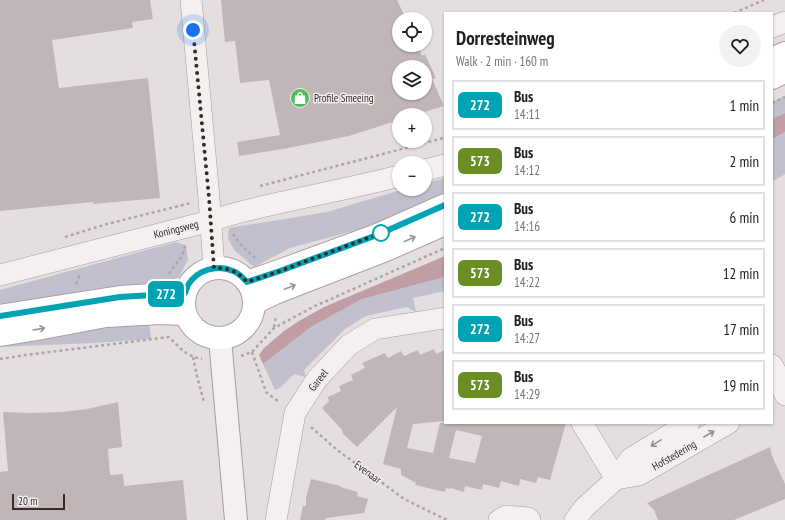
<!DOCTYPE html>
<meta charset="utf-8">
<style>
body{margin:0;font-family:"PT Sans Narrow",sans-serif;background:#f2f2f2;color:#202124;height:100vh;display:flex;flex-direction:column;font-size:15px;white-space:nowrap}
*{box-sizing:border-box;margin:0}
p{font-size:13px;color:#757577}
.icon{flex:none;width:22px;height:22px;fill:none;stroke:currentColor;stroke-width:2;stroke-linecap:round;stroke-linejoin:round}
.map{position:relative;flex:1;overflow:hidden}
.sheet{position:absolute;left:444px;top:12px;width:329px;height:412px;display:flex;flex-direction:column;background:#fff;border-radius:0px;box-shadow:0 1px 3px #0004}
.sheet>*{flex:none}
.badge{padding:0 8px;border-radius:6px;font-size:14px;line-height:26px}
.controls{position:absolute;left:392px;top:12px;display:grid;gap:8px}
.controls a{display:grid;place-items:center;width:40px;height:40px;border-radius:50%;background:#fff;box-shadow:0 1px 3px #0004;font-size:20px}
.scale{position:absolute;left:12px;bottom:10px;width:53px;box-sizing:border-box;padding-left:4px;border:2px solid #3a292b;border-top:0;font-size:11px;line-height:14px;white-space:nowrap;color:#3a292b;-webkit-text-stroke:3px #f3edee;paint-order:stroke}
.you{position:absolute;width:20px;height:20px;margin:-10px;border:3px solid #fff;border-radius:50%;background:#1a73e8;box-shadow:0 0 0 6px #1a73e833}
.map>.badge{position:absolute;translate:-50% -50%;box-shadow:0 0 0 2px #fff}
.round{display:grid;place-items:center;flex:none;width:42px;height:42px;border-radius:21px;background:#f2f2f2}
.head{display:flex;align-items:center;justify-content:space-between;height:68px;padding:0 12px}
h1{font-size:19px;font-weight:600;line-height:30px}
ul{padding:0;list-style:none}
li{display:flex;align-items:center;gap:12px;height:50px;margin:0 8px 6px;padding:0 4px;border:2px solid #e0e0e0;border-radius:0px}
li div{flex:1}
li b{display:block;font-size:15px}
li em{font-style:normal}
li .badge{min-width:44px;font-weight:700;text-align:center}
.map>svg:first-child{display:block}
.green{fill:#c0c0ce}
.water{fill:#c19da6}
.building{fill:#c1b6b7;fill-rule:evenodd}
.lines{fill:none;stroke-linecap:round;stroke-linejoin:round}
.minor-casing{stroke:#a79d9e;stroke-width:22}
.tertiary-casing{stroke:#a79d9e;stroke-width:24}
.primary-casing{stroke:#af9ea1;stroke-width:24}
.path{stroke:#ada4a5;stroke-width:2.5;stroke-dasharray:3 3;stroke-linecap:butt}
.minor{stroke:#f4f0f0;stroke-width:21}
.tertiary{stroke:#f4f0f0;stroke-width:22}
.primary{stroke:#fff;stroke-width:22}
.oneway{stroke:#9c9495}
.oneway2{stroke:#978c8e}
.line-casing{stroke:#fff;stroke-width:9}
.line{stroke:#00a3b4;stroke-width:6}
.walk{stroke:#3a292b;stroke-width:4;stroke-dasharray:0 7.2}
.stop-dot{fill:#fff;stroke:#00a3b4;stroke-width:2}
.labels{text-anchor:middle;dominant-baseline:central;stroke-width:3;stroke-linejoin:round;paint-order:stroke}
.poi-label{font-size:11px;fill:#3a292b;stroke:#f3edee;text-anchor:start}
.street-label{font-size:11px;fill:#3a292b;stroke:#f3edee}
</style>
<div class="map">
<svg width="785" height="520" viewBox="0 0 785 520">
<rect width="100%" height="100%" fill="#e5dedf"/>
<!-- green -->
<g class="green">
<polygon points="785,96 785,113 772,119 772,102"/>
<polygon points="785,132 785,174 772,182 772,141"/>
<polygon points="445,178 445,192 389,219 356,230 290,248 254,267 235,251 228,239 229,228 327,212 404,189 425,189 425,183"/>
<polygon points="176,242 186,245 188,260 179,277 175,279 0,304 0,290"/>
<polygon points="445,277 445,291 413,298 416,312 407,307 366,316 345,329 304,370 306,377 294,374 280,388 275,390 263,364 311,327 362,299"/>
<polygon points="149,322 151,339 94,343 0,347 0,344 93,329"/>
</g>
<!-- water -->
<g class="water">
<polygon points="785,113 785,132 772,140 772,119"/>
<polygon points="445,256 445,277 362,299 311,327 263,364 259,355 264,348 284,331 299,321 324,307"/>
</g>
<!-- building -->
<g class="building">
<polygon points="0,0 150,0 153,19 132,22 133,28 52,40 59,88 148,78 160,198 93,204 93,202 0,211"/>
<path d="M221 0H397L406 19H399V45H417L422 56 425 54 436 78 432 79 444 106 414 115H399V120L349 136 283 149 239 156 237 142 280 135 269 80 240 83 235 41 225 42ZM399 67H425V93H399Z"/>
<path d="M434 349 436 354 445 350V421L413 424 407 448 433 453 440 423H566L550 480 538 477 536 483 520 479 519 486 501 481 499 488 483 484 482 490 465 486 464 492 451 488V489L446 488 445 492 415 485 416 483 401 475V469L383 464 397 407 357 447 343 434 342 430 322 408 329 401 328 397 341 391 339 386 353 380 351 375 365 368 362 363 385 353 388 358 401 351 404 356 418 350 420 355ZM456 430 482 436 475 463 449 458Z"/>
<polygon points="118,402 122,447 108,449 110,475 123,474 124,486 183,480 187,520 0,520 0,472 8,471 3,412 28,413 62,412 87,409"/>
<polygon points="770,447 772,456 785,484 785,499 734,520 658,520 654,510 647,503"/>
<polygon points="311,479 341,486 340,487 358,492 357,496 368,499 364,513 326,518 325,520 300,520 303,506 306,506 306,498"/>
</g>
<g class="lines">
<!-- minor casing -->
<g class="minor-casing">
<g id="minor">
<polyline points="191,0 209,198 214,268"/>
<polyline points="772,27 785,22"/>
<polyline points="425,170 445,165"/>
<path d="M0 275 210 221C227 215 244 211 261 207 307 196 353 188 399 176"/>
<polyline points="772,365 777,374 785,395"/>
<polyline points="689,423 630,459 616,479 639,475 729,423"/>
<polyline points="276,520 295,413 317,379 349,345 375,329 445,318"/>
<polyline points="499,520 506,516 528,518 530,520"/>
<polyline points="575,520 584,508 616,479 582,423"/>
</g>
</g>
<!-- tertiary casing -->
<g class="tertiary-casing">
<polyline id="tertiary" points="220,339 236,520"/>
</g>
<!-- primary casing -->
<g class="primary-casing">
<g id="primary">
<polyline points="772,59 785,53"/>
<polyline points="772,78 785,72"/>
<circle cx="219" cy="303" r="35"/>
<polyline points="247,282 279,271 377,235 445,205"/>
<polyline points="254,303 275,293 386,250 445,224"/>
<polyline points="0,316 120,297 185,293"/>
<polyline points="0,335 37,329 106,316 161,313 185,314"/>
</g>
</g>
<!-- path -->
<g class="path">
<polyline points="734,13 764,0"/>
<polyline points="772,103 785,97"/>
<polyline points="260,186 440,139 445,137"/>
<polyline points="233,234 242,246 255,258"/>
<polyline points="65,237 107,224 191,203"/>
<path d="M169 274C175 263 182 261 185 246"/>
<polyline points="76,284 80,274"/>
<polyline points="274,327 276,315"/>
<polyline points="252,352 266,392 279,402"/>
<polyline points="241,356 252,352 274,328 313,307 445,248"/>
<polyline points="193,357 197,376 204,402"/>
<path d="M0 359 26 355 169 337C180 348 186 356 202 359"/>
<polyline points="311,427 337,450 372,475 404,499 447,520"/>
</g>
<!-- minor -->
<use href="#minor" class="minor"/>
<!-- tertiary -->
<use href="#tertiary" class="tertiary"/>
<!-- primary -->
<use href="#primary" class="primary"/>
</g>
<!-- one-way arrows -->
<defs><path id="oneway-shaft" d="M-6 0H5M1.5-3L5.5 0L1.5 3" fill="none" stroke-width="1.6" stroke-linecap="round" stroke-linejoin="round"/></defs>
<g class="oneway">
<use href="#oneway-shaft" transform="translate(410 239) rotate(-24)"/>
<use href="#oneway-shaft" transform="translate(290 287) rotate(-21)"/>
<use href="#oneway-shaft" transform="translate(39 329) rotate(-10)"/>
</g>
<g class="oneway2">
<use href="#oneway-shaft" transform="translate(709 434) rotate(-30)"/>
<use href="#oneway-shaft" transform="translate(656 443) rotate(149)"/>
</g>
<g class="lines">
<!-- line casing -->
<g class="line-casing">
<path id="line" d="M0 316 120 297 185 293C186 291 187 287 188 285 197 270 217 264 233 271 239 273 243 278 247 282L280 271 377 235 445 205"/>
</g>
<!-- line -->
<use href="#line" class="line"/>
<!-- walk -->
<path class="walk" d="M193 30 209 198 214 268C229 268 237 271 247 282L280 271 381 233"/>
</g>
<!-- icons -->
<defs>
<g id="shop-disc" transform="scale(1)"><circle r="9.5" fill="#50bc59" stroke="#f3edee"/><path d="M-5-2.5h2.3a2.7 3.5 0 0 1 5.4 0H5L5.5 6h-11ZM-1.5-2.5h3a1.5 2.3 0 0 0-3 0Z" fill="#fff"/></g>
</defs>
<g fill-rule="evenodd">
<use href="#shop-disc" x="300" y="98"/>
</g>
<!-- markers -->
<circle class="stop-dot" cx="381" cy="233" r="8"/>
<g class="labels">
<!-- poi labels -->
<g class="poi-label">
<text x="314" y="98">Profile Smeeing</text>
</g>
<!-- street labels -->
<g class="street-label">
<text transform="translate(176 229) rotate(-14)">Koningsweg</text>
<text transform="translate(318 380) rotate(-52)">Gareel</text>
<text transform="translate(674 455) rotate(-30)">Hofstedering</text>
<text transform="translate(368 472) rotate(36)">Evenaar</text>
</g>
</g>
</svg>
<div class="controls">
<a><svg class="icon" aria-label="locate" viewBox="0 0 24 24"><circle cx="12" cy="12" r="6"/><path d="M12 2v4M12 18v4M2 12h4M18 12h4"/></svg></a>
<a><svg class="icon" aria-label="layers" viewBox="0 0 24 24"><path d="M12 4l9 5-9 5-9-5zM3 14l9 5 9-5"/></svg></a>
<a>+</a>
<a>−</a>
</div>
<div class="scale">20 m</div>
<div class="you" style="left:193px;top:30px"></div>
<b class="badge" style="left:166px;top:294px;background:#00a3b4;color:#fff">272</b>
<section class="sheet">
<div class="head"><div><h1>Dorresteinweg</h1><p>Walk · 2 min · 160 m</p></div><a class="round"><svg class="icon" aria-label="heart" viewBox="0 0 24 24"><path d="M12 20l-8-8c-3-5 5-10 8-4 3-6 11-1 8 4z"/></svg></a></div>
<ul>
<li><span class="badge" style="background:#00a3b4;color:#fff">272</span><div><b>Bus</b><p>14:11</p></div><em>1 min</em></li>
<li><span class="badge" style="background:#6b8e23;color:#fff">573</span><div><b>Bus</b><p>14:12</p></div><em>2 min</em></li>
<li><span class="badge" style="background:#00a3b4;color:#fff">272</span><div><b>Bus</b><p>14:16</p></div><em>6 min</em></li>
<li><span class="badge" style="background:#6b8e23;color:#fff">573</span><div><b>Bus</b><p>14:22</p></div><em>12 min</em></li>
<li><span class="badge" style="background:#00a3b4;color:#fff">272</span><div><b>Bus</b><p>14:27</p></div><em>17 min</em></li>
<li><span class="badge" style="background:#6b8e23;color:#fff">573</span><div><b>Bus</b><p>14:29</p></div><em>19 min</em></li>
</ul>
</section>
</div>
